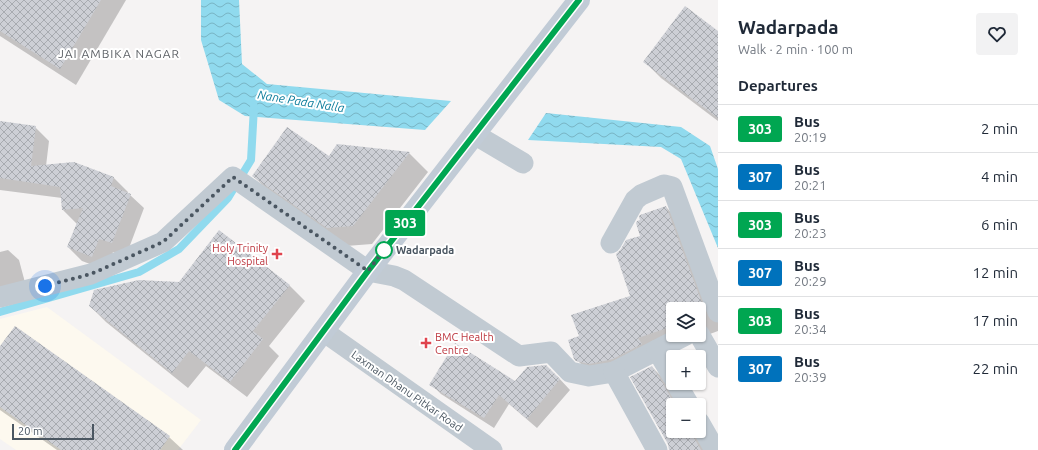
<!DOCTYPE html>
<meta charset="utf-8">
<style>
body{margin:0;font-family:Ubuntu,sans-serif;background:#f2f2f3;color:#1f2937;height:100vh;display:flex;flex-direction:column;font-size:15px;white-space:nowrap}
*{box-sizing:border-box;margin:0}
p{font-size:13px;color:#747a83}
.icon{flex:none;width:22px;height:22px;fill:none;stroke:currentColor;stroke-width:2;stroke-linecap:round;stroke-linejoin:round}
.map{position:relative;flex:1;overflow:hidden}
.details{display:flex;flex-direction:column;background:#fff;width:320px}
.details>*{flex:none}
.badge{padding:0 8px;border-radius:3px;font-size:14px;line-height:26px}
.buttons{position:absolute;left:666px;top:302px;display:grid;gap:8px}
.buttons a{display:grid;place-items:center;width:40px;height:40px;border-radius:4px;background:#fff;box-shadow:0 1px 3px #0004;font-size:20px}
.scale{position:absolute;left:12px;bottom:10px;width:82px;box-sizing:border-box;padding-left:4px;border:2px solid #4a5661;border-top:0;font-size:11px;line-height:14px;white-space:nowrap;color:#4a5661;-webkit-text-stroke:3px #fff;paint-order:stroke}
.you{position:absolute;width:20px;height:20px;margin:-10px;border:3px solid #fff;border-radius:50%;background:#1a73e8;box-shadow:0 0 0 6px #1a73e833}
.map>.badge{position:absolute;translate:-50% -50%;box-shadow:0 0 0 2px #fff}
h2{padding:0 20px;font-size:15px;line-height:36px}
.round{display:grid;place-items:center;flex:none;width:42px;height:42px;border-radius:4px;background:#f2f2f3}
.overview{display:flex;align-items:center;justify-content:space-between;height:68px;padding:0 20px}
h1{font-size:19px;font-weight:600;line-height:30px}
ul{padding:0;list-style:none}
li{display:flex;align-items:center;gap:12px;height:48px;padding:0 20px;border-top:1px solid #e0e1e3}
li div{flex:1}
li b{display:block;font-size:15px}
li em{font-style:normal}
li .badge{min-width:44px;font-weight:700;text-align:center}
main{display:flex;flex:1;min-height:0}
.map>svg:first-child{display:block}
.commercial{fill:#fdf9ef}
.water{fill:url(#water-waves)}
.shadow{fill:#0003;fill-rule:evenodd}
.lines{fill:none;stroke-linecap:round;stroke-linejoin:round}
.stream{stroke:#90daee;stroke-width:8}
.building{fill:url(#building-cross-hatch)}
.street{stroke:#c1cad2;stroke-width:21}
.secondary{stroke:#c1cbd6;stroke-width:22}
.line-casing{stroke:#fff;stroke-width:9}
.line{stroke:#00a651;stroke-width:6}
.walk{stroke:#4a5661;stroke-width:4;stroke-dasharray:0 7.2}
.stop-dot{fill:#fff;stroke:#00a651;stroke-width:2}
.health-dot{fill:#e0444e;stroke:#fff;stroke-width:1.5}
.labels{text-anchor:middle;dominant-baseline:central;stroke-width:4;stroke-linejoin:round;paint-order:stroke}
.health-label{font-size:11px;fill:#be3a42;stroke:#fff;text-anchor:end}
.stop-label{font-size:11px;font-weight:bold;fill:#4a5661;stroke:#fff;text-anchor:start}
.street-label{font-size:11px;fill:#4a5661;stroke:#fff}
.neighbourhood-label{font-size:12px;letter-spacing:1px;fill:#5f6368;stroke:#fff}
.water-label{font-size:12px;font-style:italic;fill:#0c7c9b;stroke:#fff}
</style>
<main>
<div class="map">
<svg width="718" height="450" viewBox="0 0 718 450">
<defs>
<pattern id="water-waves" width="16" height="10" patternUnits="userSpaceOnUse"><rect width="16" height="10" fill="#90daee"/><path d="M0 5q4-4 8 0t8 0" fill="none" stroke="#78b4c4"/></pattern>
<pattern id="building-cross-hatch" width="8" height="8" patternUnits="userSpaceOnUse"><rect width="8" height="8" fill="#cdcfd5"/><path d="M0 0l8 8M0 8l8-8" fill="none" stroke="#a8abb0"/></pattern>
</defs>
<rect width="100%" height="100%" fill="#f5f3f3"/>
<!-- commercial -->
<polygon class="commercial" points="47,307 201,420 178,450 16,450 0,439 0,319"/>
<!-- water -->
<g class="water">
<polygon points="201,0 239,0 242,64 267,84 451,101 425,130 245,116 219,100 201,40"/>
<polygon points="546,113 681,127 710,146 718,169 718,248 681,159 661,147 528,140"/>
</g>
<!-- shadow -->
<g class="shadow">
<polygon points="0,0 126,0 76,85 0,36"/>
<polygon points="718,32 718,121 661,78 645,62"/>
<polygon points="0,123 35,127 49,141 46,166 74,163 114,178 128,192 127,193 130,195 144,208 126,256 113,252 106,270 82,261 68,247 77,224 63,210 62,198 0,190"/>
<polygon points="337,145 409,153 428,172 372,244 346,246 272,194 253,176 329,157"/>
<path d="M666 207 682 224 718 321V331L594 377 575 358 580 337 632 297 642 236ZM673 309H699V335H673Z"/>
<polygon points="8,250 19,260 27,290 0,300 0,252"/>
<polygon points="289,285 305,301 269,346 279,356 247,397 206,366 188,388 106,322 90,306"/>
<polygon points="0,347 169,437 183,450 57,450 0,410"/>
<polygon points="652,367 666,381 680,405 673,405 673,431 698,431 706,450 670,450"/>
<polygon points="557,376 570,390 537,428 509,404 494,428 441,394 431,384 515,383"/>
</g>
<g class="lines">
<!-- stream -->
<polyline class="stream" points="0,312 139,272 179,249 228,198 251,160 254,107"/>
</g>
<!-- building -->
<g class="building">
<polygon points="0,0 101,0 60,69 0,31"/>
<polygon points="685,6 718,31 718,118 643,62"/>
<polygon points="0,121 36,126 31,166 74,162 114,177 111,186 131,194 112,243 99,239 92,257 67,247 83,208 62,210 60,187 0,178"/>
<polygon points="287,127 329,156 337,144 410,152 353,226 327,228 252,176"/>
<polygon points="666,206 706,314 699,316 699,309 673,309 673,326 638,338 642,344 613,359 604,361 589,364 576,361 574,359 568,340 579,336 571,315 630,296 616,254 621,249 626,240 640,236 636,223 637,221 640,220 639,217 640,215"/>
<polygon points="219,230 290,285 253,331 263,339 230,382 189,351 172,373 89,306 94,290 139,280 179,282"/>
<polygon points="15,326 170,436 160,450 61,450 0,407 0,346"/>
<polygon points="455,343 515,381 527,367 546,365 560,379 527,419 499,395 484,418 429,385"/>
<polygon points="652,366 664,385 666,389 675,405 673,405 673,431 690,431 701,450 669,450 668,444 630,377"/>
</g>
<g class="lines">
<!-- street -->
<g class="street">
<polyline points="474,134 523,163"/>
<polyline points="611,243 635,200 641,195 664,185 672,187 718,312"/>
<polyline points="0,297 91,274 163,242 233,177 368,271 394,276 404,280 519,356 551,352 570,372 589,376 614,372 686,335"/>
<polyline points="323,331 492,450"/>
<polyline points="699,334 718,367"/>
<polyline points="657,350 673,377"/>
<polyline points="614,372 657,450"/>
<polyline points="676,383 689,405"/>
<polyline points="699,422 715,450"/>
</g>
<!-- secondary -->
<polyline class="secondary" points="235,450 368,271 579,0"/>
</g>
<g class="lines">
<!-- line casing -->
<g class="line-casing">
<polyline id="line" points="235,450 368,271 579,0"/>
</g>
<!-- line -->
<use href="#line" class="line"/>
<!-- walk -->
<polyline class="walk" points="45,286 91,274 163,242 233,177 368,271 387,246 384,250"/>
</g>
<!-- markers -->
<circle class="stop-dot" cx="384" cy="250" r="8"/>
<g class="health-dot">
<path d="M275 248h4v4h4v4h-4v4h-4v-4h-4v-4h4z"/>
<path d="M424 337h4v4h4v4h-4v4h-4v-4h-4v-4h4z"/>
</g>
<g class="labels">
<!-- health labels -->
<g class="health-label">
<text x="268" y="248">Holy Trinity<tspan x="268" dy="13">Hospital</tspan></text>
<text x="435" y="337" text-anchor="start">BMC Health<tspan x="435" dy="13">Centre</tspan></text>
</g>
<!-- stop labels -->
<g class="stop-label">
<text x="396" y="250">Wadarpada</text>
</g>
<!-- street labels -->
<g class="street-label">
<text transform="translate(407 391) rotate(35)">Laxman Dhanu Pitkar Road</text>
</g>
<!-- neighbourhood labels -->
<g class="neighbourhood-label">
<text x="119" y="53">JAI AMBIKA NAGAR</text>
</g>
<!-- water labels -->
<g class="water-label">
<text transform="translate(301 101) rotate(9)">Nane Pada Nalla</text>
</g>
</g>
</svg>
<div class="buttons">
<a><svg class="icon" aria-label="layers" viewBox="0 0 24 24"><path d="M12 4l9 5-9 5-9-5zM3 14l9 5 9-5"/></svg></a>
<a>+</a>
<a>−</a>
</div>
<div class="scale">20 m</div>
<div class="you" style="left:45px;top:286px"></div>
<b class="badge" style="left:405px;top:223px;background:#00a651;color:#fff">303</b>
</div>
<section class="details">
<div class="overview"><div><h1>Wadarpada</h1><p>Walk · 2 min · 100 m</p></div><a class="round"><svg class="icon" aria-label="heart" viewBox="0 0 24 24"><path d="M12 20l-8-8c-3-5 5-10 8-4 3-6 11-1 8 4z"/></svg></a></div>
<h2>Departures</h2>
<ul>
<li><span class="badge" style="background:#00a651;color:#fff">303</span><div><b>Bus</b><p>20:19</p></div><em>2 min</em></li>
<li><span class="badge" style="background:#0072bc;color:#fff">307</span><div><b>Bus</b><p>20:21</p></div><em>4 min</em></li>
<li><span class="badge" style="background:#00a651;color:#fff">303</span><div><b>Bus</b><p>20:23</p></div><em>6 min</em></li>
<li><span class="badge" style="background:#0072bc;color:#fff">307</span><div><b>Bus</b><p>20:29</p></div><em>12 min</em></li>
<li><span class="badge" style="background:#00a651;color:#fff">303</span><div><b>Bus</b><p>20:34</p></div><em>17 min</em></li>
<li><span class="badge" style="background:#0072bc;color:#fff">307</span><div><b>Bus</b><p>20:39</p></div><em>22 min</em></li>
</ul>
</section>
</main>
